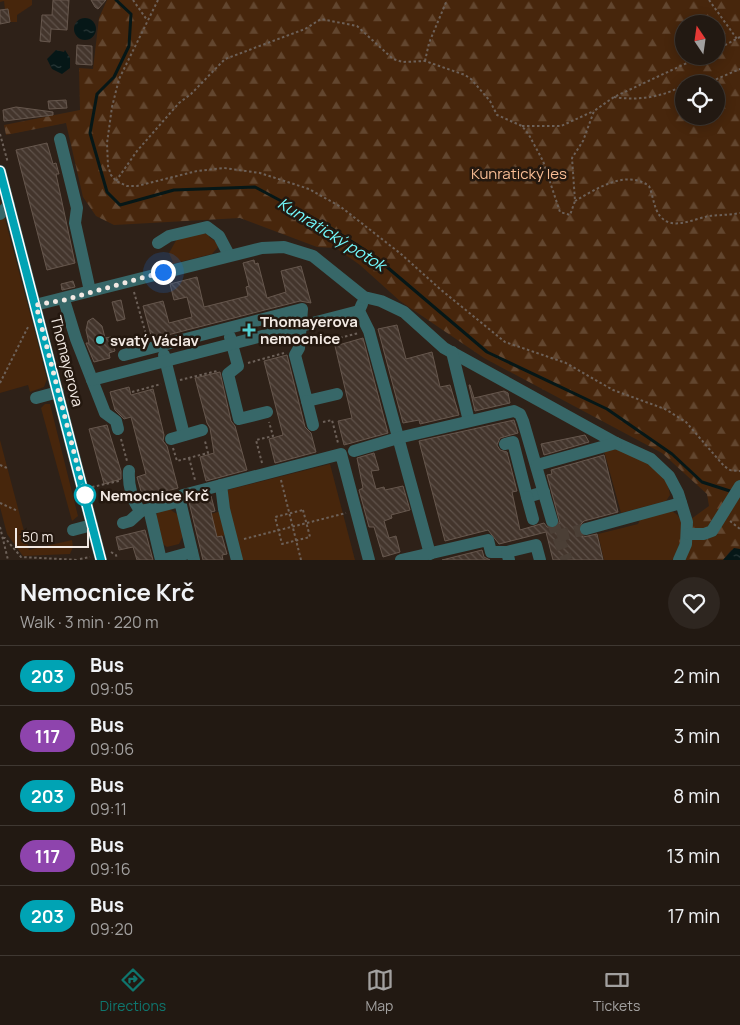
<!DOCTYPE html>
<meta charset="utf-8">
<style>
body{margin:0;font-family:Manrope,sans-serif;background:#2e2620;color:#f1f3f6;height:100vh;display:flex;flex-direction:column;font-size:19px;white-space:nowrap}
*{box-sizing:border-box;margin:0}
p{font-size:16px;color:#a2a09f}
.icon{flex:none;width:28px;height:28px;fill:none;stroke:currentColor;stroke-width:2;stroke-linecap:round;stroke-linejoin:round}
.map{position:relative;height:560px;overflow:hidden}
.details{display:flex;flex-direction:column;background:#221912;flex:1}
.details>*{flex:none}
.badge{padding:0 10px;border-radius:16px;font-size:18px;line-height:32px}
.needle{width:32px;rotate:347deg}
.controls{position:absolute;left:675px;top:15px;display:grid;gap:10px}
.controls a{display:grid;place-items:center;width:50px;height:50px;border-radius:50%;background:#221912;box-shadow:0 2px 12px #0003,0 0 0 1px #3f3832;font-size:25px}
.scale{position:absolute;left:15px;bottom:12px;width:74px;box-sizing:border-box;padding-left:5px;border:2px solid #f2e9e3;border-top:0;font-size:14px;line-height:18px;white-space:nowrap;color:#f2e9e3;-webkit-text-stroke:4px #24180f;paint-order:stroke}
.you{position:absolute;width:25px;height:25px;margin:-12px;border:4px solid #fff;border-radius:50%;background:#1a73e8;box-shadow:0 0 0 8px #1a73e833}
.map>.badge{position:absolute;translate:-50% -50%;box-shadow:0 0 0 2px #fff}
.round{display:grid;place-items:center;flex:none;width:52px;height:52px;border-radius:26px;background:#2e2620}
.head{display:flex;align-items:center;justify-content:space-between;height:85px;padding:0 20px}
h1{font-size:24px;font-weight:700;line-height:38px}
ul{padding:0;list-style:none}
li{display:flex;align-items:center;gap:15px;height:60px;padding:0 20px;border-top:1px solid #3f3832}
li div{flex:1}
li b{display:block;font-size:19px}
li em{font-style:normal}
li .badge{min-width:55px;font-weight:700;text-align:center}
.menu{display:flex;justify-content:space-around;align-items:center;height:70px;border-top:1px solid #3f3832;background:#221912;font-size:14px;color:#a2a09f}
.menu a{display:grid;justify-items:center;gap:2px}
.menu .current{color:#0f766e}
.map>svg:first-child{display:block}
.green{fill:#47260c}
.forest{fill:url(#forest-firs);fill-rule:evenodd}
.water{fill:url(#water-ripples)}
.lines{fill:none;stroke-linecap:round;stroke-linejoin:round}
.stream{stroke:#061717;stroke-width:3}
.building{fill:url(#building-back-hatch);stroke:#66574d}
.minor-tunnel{stroke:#4b3f36;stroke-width:12;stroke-dasharray:12 6;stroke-linecap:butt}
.path{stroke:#6d6159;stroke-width:2;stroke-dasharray:2.5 2.5;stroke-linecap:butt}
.minor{stroke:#376768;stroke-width:12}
.line-casing{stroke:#fff;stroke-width:11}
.line{stroke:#00a3b4;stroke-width:8}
.walk{stroke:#f2e9e3;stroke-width:5;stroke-dasharray:0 9}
.poi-dot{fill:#52cdcf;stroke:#24180f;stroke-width:2}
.stop-dot{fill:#fff;stroke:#00a3b4;stroke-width:2.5}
.labels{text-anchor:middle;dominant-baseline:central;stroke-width:5;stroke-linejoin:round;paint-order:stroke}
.park-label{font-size:15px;fill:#f9bd94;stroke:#24180f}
.poi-label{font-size:15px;font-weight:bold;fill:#f2e9e3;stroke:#24180f;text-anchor:start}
.street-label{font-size:15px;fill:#f2e9e3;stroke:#24180f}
.stop-label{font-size:15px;font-weight:bold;fill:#f2e9e3;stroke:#24180f;text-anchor:start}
.water-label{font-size:16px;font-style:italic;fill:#72f9fc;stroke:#24180f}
</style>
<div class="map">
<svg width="740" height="560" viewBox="0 0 740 560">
<defs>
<pattern id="forest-firs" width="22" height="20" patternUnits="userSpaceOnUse" patternTransform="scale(1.25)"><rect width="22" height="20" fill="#47260c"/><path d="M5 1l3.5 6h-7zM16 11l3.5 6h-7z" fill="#62462f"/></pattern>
<pattern id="water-ripples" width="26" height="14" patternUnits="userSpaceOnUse" patternTransform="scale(1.25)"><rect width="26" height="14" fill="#061717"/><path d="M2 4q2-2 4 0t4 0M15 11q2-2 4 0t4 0" fill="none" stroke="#2b3939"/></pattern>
<pattern id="building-back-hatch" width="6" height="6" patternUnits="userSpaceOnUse" patternTransform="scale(1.25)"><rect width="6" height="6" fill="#43352c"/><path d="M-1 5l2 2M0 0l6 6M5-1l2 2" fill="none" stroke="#5f524a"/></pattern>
</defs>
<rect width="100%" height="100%" fill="#2e2118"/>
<!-- green -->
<g class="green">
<polygon points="0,0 32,0 32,5 17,15 17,22 10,22 8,9 5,10 4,1 0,2"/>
<polygon points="0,200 42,359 50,358 42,361 47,379 44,387 30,392 28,385 0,393"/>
<polygon points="209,233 209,237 215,241 218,247 212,254 164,266 173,262 169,253 178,237"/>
<polygon points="45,404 50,404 78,516 72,521 41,408"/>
<polygon points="0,440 29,550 72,540 73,547 70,554 23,556 7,534 0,507"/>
<path d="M618 449C638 458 668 469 670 495L666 501 621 513 604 451Z"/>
<polygon points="330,464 355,560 241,560 223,491"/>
<polygon points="169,509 177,514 183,536 179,544 167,547 160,542 154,519 158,512"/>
<polygon points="221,511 227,535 217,537 211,514"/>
<path d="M671 511C690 518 680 546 673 560H604L598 534 638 524 641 518Z"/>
</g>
<!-- forest -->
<path class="forest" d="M107 0H740V549L731 550 723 560H684L676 530 709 506 707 494 662 453 484 358 400 301 360 265 336 248 317 247 240 218 114 225 96 216 83 197 66 123 6 135 4 125 80 110 79 68 93 69 99 18ZM684 24H716V56H684ZM684 84H716V116H684Z"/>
<!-- water -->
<g class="water">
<circle cx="85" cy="29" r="11"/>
<polygon points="56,50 64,52 65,50 70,58 70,68 62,74 52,69 47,59"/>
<polygon points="734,548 740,549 740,560 723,560"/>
</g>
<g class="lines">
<!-- stream -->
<polyline class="stream" points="116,0 131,14 129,46 114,77 97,94 90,133 107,192 120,205 174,190 255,187 326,225 374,256 487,352 607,409 672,454 702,482 733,492"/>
</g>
<!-- building -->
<g class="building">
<polygon points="53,0 69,0 67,30 51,29 50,42 40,41 42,15 52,15"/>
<polygon points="91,0 106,0 98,9 95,7"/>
<polygon points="8,9 10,22 0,24 0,10"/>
<polygon points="77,45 92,46 92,65 76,64"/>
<polygon points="66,100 67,108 49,109 48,101"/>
<polygon points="16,107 53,112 53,115 4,121 3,110"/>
<polygon points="47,143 53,164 56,163 59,174 56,174 75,263 47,270 16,150"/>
<polygon points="254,260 255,264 258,263 267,298 286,292 281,271 301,266 311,303 300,301 152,339 143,306 163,301 169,323 192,317 187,297 174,300 170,284 197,277 204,307 248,296 246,287 249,286 243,263"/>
<polygon points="73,281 75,287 62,290 61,284"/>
<polygon points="121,300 125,319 117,321 112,302"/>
<polygon points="93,318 102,326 105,338 111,337 115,351 109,353 110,358 94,362 86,343 89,343 86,330 88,321"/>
<polygon points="397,325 406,359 432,352 440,387 450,385 459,415 420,424 419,420 403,423 378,329"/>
<polygon points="363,338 388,433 344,445 338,421 352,418 335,346"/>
<polygon points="287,355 305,427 311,433 316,452 275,463 269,439 283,435 264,361"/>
<polygon points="220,372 231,421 235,426 247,470 206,481 200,457 214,453 210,428 207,423 195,378"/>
<polygon points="469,385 470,385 474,398 504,391 508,393 510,403 475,411"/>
<polygon points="129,387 131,395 153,389 164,435 163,441 167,446 178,488 153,495 154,499 144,502 137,477 146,474 131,417 124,419 115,410 110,392"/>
<polygon points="514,420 518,433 500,438 497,445 500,450 507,452 517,491 512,492 520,530 544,523 547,527 554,529 560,523 547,475 552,474 551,470 604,455 618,512 584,521 578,527 578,532 583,537 597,534 603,560 553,560 546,532 499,544 488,530 445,541 419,441"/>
<polygon points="107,425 121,471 121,479 104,484 89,429"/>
<polygon points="585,435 589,442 544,455 541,444"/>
<polygon points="374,453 379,470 371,471 376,489 384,487 385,490 403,486 410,510 391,515 392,518 384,521 389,538 396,536 400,552 383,557 374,527 369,527 359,490 363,488 357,458"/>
<polygon points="211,496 215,511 211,512 217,537 222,536 227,554 222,555 223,560 203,560 189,502"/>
<polygon points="145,530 153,560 137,560 133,547 119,550 116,537"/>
<polygon points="482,550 484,557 490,560 442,560"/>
</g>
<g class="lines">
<!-- minor-tunnel -->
<g class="minor-tunnel">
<polyline points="552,521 567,560"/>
<polyline points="557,536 586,529"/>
</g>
<!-- path -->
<g class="path">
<polyline points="133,0 147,20"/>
<polyline points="158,0 119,79 112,107 107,143 108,166 111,175 116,181 127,186 137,186 197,171 224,168 260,173 309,189 341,207 401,254 440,289 505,342 566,363 613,390 665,409 686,422 724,466 730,470 740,471"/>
<polyline points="709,0 737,39"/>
<polyline points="716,50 740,37"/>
<polyline points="425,61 429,43 447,0"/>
<polyline points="687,84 698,80 712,81 740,69"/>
<path d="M614 97C638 101 663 97 684 85"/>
<polyline points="522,126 561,126 594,111"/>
<polyline points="0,134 8,163"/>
<polyline points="116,181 137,151 179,103 191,94 225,59 305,29 321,19 357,26 393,59 403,62 425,61 465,75 471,79 490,101 497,115 522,126 529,135 543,161 560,212 570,215 575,201 572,158 583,141 594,111 614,97 702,56"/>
<path d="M575 201C596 189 626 169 649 186 653 195 654 209 660 216 672 231 693 219 709 216 719 215 729 215 740 213"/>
<polyline points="134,292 147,338"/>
<polyline points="311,345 359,333"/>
<polyline points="248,363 284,353"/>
<polyline points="180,380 217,371"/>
<polyline points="0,383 29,325"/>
<polyline points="132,392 161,384"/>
<polyline points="323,422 332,420 338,443"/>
<polyline points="121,439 127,461"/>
<polyline points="173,448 177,461 208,453 205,441"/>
<polyline points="189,458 195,480"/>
<polyline points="262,463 256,440 273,436 269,422"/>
<polyline points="0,465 7,468"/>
<polyline points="281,480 301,560"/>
<polyline points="92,487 119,481"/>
<polyline points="0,503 18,511"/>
<polygon points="303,510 310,537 282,544 275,517"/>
<polyline points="730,521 740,529"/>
<polyline points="0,527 8,560"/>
<polyline points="3,538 5,538 21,557 79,560"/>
<polyline points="244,539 346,513"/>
<polyline points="111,552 116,555 117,559"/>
<polyline points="80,559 90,557"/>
</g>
<!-- minor -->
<g class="minor">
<polyline points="60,139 77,208 75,223 90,291"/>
<polyline points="0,171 101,560"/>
<polyline points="0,214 9,205"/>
<polyline points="158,243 169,236 207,227 219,236 229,255"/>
<polyline points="64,300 76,339 105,413 116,421 118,429"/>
<polyline points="362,304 359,311 369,331 430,554"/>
<polyline points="35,305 262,248 284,247 313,256 364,297 381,301 404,312 444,348 616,443 651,459 669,476 678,493 687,522 686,544 679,560"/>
<polyline points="230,337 238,366 228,374 239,419 267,412"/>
<polyline points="452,352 469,421"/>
<polyline points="124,355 302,309 299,348 295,355 307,401 337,394"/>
<polyline points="164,355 184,435"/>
<polyline points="92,380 359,311"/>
<polyline points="36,398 58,392"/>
<polyline points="307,401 313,425"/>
<polyline points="171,439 202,430"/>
<polyline points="505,444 513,442 527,497 544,492"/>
<polyline points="354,451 398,438 514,411 520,414 523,421 552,521"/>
<polyline points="537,465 616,443"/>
<path d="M129 471C128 484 132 502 141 511L149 509"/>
<polyline points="221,485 224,509 237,560"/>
<polyline points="527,497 533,519"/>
<polyline points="180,501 183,495 341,454 369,560"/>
<polyline points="123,523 130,521 141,511"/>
<polyline points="586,529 681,503"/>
<polyline points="73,530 92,525"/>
<polyline points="688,534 704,534 712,531 740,486"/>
<polyline points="161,560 149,509 180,501 194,560"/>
<polyline points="163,560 192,552"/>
<polyline points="401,560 488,540 491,552 507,552"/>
<polyline points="509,560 507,552 536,545 540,560"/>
</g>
</g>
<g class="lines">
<!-- line casing -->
<g class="line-casing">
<polyline id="line" points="0,171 101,560"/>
</g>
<!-- line -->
<use href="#line" class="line"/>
<!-- walk -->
<polyline class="walk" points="85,495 36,305 64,300 163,272"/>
</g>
<!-- markers -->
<g class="poi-dot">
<path d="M246.5 322.5h5v5h5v5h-5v5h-5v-5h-5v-5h5z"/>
<circle cx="100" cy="340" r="5"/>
</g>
<circle class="stop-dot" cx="85" cy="495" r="10"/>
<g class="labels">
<!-- park labels -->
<g class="park-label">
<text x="519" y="173">Kunratický les</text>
</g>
<!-- poi labels -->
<g class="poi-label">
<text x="260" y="321">Thomayerova<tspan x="260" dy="17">nemocnice</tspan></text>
<text x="110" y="340">svatý Václav</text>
</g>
<!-- street labels -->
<g class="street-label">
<text transform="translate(67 361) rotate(76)">Thomayerova</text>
</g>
<!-- stop labels -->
<g class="stop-label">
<text x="100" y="495">Nemocnice Krč</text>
</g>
<!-- water labels -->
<g class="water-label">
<text transform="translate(332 234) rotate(32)">Kunratický potok</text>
</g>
</g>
</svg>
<div class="controls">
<a><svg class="needle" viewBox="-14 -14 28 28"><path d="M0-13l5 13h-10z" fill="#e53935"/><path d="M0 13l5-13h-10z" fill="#a2a09f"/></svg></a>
<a><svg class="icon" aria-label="locate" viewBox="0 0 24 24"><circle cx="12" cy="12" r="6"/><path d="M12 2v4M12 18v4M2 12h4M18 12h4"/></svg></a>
</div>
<div class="scale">50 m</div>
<div class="you" style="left:163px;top:272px"></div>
</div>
<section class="details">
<div class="head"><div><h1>Nemocnice Krč</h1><p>Walk · 3 min · 220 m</p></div><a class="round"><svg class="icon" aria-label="heart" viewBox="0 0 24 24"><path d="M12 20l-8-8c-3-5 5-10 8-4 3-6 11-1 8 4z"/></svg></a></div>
<ul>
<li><span class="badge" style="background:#00a3b4;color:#fff">203</span><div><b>Bus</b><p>09:05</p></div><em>2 min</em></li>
<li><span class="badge" style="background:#8e44ad;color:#fff">117</span><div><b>Bus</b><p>09:06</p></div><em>3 min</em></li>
<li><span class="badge" style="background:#00a3b4;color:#fff">203</span><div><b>Bus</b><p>09:11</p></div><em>8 min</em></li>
<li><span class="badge" style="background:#8e44ad;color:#fff">117</span><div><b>Bus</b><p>09:16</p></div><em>13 min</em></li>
<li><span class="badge" style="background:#00a3b4;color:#fff">203</span><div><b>Bus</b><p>09:20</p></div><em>17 min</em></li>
</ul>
</section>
<nav class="menu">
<a class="current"><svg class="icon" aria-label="directions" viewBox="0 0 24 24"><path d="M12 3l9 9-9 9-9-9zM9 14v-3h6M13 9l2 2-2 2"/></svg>Directions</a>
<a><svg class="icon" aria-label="map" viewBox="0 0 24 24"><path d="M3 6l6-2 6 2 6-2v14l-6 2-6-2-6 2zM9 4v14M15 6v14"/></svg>Map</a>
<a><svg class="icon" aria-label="tickets" viewBox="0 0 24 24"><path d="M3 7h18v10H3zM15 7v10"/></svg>Tickets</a>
</nav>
